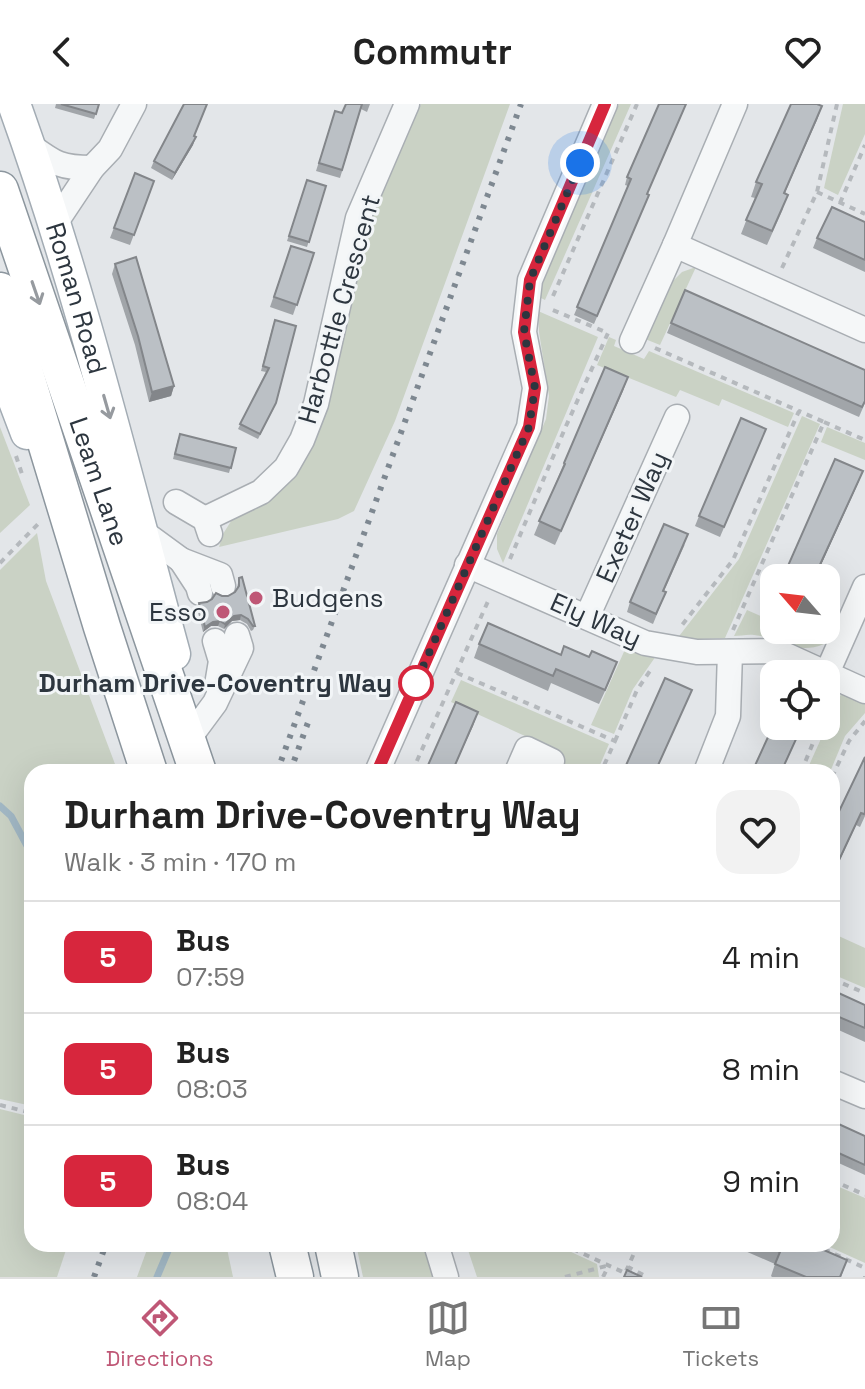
<!DOCTYPE html>
<meta charset="utf-8">
<style>
body{margin:0;font-family:"Space Grotesk",sans-serif;background:#f2f2f2;color:#222;height:100vh;display:flex;flex-direction:column;font-size:30px;white-space:nowrap}
*{box-sizing:border-box;margin:0}
p{font-size:26px;color:#767676}
.icon{flex:none;width:44px;height:44px;fill:none;stroke:currentColor;stroke-width:2;stroke-linecap:round;stroke-linejoin:round}
.map{position:relative;flex:1;overflow:hidden}
.side{position:absolute;left:24px;top:660px;width:816px;height:488px;display:flex;flex-direction:column;background:#fff;border-radius:24px;box-shadow:0 8px 32px #0002}
.side>*{flex:none}
.badge{padding:0 16px;border-radius:12px;font-size:28px;line-height:52px}
.needle{width:52px;rotate:298deg}
.fabs{position:absolute;left:760px;top:460px;display:grid;gap:16px}
.fabs a{display:grid;place-items:center;width:80px;height:80px;border-radius:16px;background:#fff;box-shadow:0 8px 32px #0002;font-size:40px}
.you{position:absolute;width:40px;height:40px;margin:-20px;border:6px solid #fff;border-radius:50%;background:#1a73e8;box-shadow:0 0 0 12px #1a73e833}
.map>.badge{position:absolute;translate:-50% -50%;box-shadow:0 0 0 4px #fff}
.round{display:grid;place-items:center;flex:none;width:84px;height:84px;border-radius:24px;background:#f2f2f2}
.headline{display:flex;align-items:center;justify-content:space-between;height:136px;padding:0 40px}
h1{font-size:38px;font-weight:700;line-height:60px}
ul{padding:0;list-style:none}
li{display:flex;align-items:center;gap:24px;height:112px;padding:0 40px;border-top:2px solid #e0e0e0}
li div{flex:1}
li b{display:block;font-size:30px}
li em{font-style:normal}
li .badge{min-width:88px;font-weight:700;text-align:center}
header{display:flex;justify-content:space-between;align-items:center;height:104px;padding:0 40px;background:#fff;font-size:36px;font-weight:700}
.tab-bar{display:flex;justify-content:space-around;align-items:center;height:112px;border-top:2px solid #e0e0e0;background:#fff;font-size:22px;color:#767676}
.tab-bar a{display:grid;justify-items:center;gap:4px}
.tab-bar .active{color:#bf5776}
.map>svg:first-child{display:block}
.green{fill:#cad2c5}
.lines{fill:none;stroke-linecap:round;stroke-linejoin:round}
.stream{stroke:#a2b8c5;stroke-width:7}
.minor-casing{stroke:#a9aeb3;stroke-width:27}
.major-casing{stroke:#a3acb4;stroke-width:35}
.highway-casing{stroke:#8c969e;stroke-width:39}
.path{stroke:#b5b9bd;stroke-width:4;stroke-dasharray:6 6;stroke-linecap:butt}
.minor{stroke:#f5f7f8;stroke-width:24}
.major{stroke:#fff;stroke-width:32}
.highway{stroke:#fff;stroke-width:36}
.rail{stroke:#7e8891;stroke-width:6;stroke-dasharray:4 8;stroke-linecap:butt}
.wall{fill:#a1a5a9}
.shaded-wall{fill:#83868a}
.building{fill:#bbc0c5;stroke:#83868a;stroke-width:2}
.oneway{stroke:#969a9f}
.line-casing{stroke:#fff;stroke-width:18}
.line{stroke:#d7263d;stroke-width:12}
.walk{stroke:#2d363f;stroke-width:8;stroke-dasharray:0 14.4}
.poi-dot{fill:#bf5776;stroke:#f2f5f7;stroke-width:3}
.stop-dot{fill:#fff;stroke:#d7263d;stroke-width:4}
.labels{text-anchor:middle;dominant-baseline:central;stroke-width:6;stroke-linejoin:round;paint-order:stroke}
.street-label{font-size:26px;fill:#2d363f;stroke:#f2f5f7}
.poi-label{font-size:26px;fill:#2d363f;stroke:#f2f5f7;text-anchor:start}
.stop-label{font-size:26px;font-weight:bold;fill:#2d363f;stroke:#f2f5f7;text-anchor:end}
</style>
<header><svg class="icon" aria-label="back" viewBox="0 0 24 24"><path d="M15 5l-7 7 7 7"/></svg>Commutr<svg class="icon" aria-label="heart" viewBox="0 0 24 24"><path d="M12 20l-8-8c-3-5 5-10 8-4 3-6 11-1 8 4z"/></svg></header>
<div class="map">
<svg width="865" height="1173" viewBox="0 0 865 1173">
<rect width="100%" height="100%" fill="#e3e6e9"/>
<!-- green -->
<g class="green">
<polygon points="421,0 510,0 395,317 354,407 338,415 219,443 223,430 233,414 279,384 354,153 388,61"/>
<polygon points="619,0 631,0 545,196 539,193 546,169"/>
<polygon points="843,0 865,0 865,30 838,91 824,84"/>
<polygon points="696,163 660,241 645,235 671,179 682,168"/>
<polygon points="538,207 598,233 503,459 497,445 497,430 546,315 549,292 539,228"/>
<polygon points="609,233 616,236 614,242 644,255 649,247 794,309 788,323 722,295 719,302 680,286 676,293 597,261"/>
<polygon points="802,312 820,320 725,534 676,536 739,455"/>
<polygon points="0,323 30,401 0,429"/>
<polygon points="827,323 865,339 865,356 821,338"/>
<polygon points="37,429 46,477 118,668 32,668 32,1002 0,995 0,466"/>
<path d="M747 506 774 518V526H792L824 540C795 552 782 534 754 531 748 530 740 532 734 532Z"/>
<polygon points="627,541 656,552 633,585 614,630 591,621"/>
<polygon points="461,576 609,640 597,668 554,668 562,649 451,598"/>
<polygon points="842,588 865,597 865,609 845,632 830,668 806,668"/>
<polygon points="832,829 865,844 865,884 832,870"/>
<polygon points="0,1005 32,1013 32,1140 68,1140 57,1173 0,1173"/>
<polygon points="832,1080 865,1094 865,1159 823,1140 832,1140"/>
<polygon points="149,1140 226,1140 233,1173 137,1173"/>
<polygon points="356,1140 436,1140 446,1173 363,1173"/>
<polygon points="466,1140 554,1140 597,1160 599,1173 477,1173"/>
</g>
<g class="lines">
<!-- stream -->
<g class="stream">
<polyline points="0,702 11,712 32,751"/>
<polyline points="157,1173 171,1140"/>
</g>
<!-- minor casing -->
<g class="minor-casing">
<g id="minor">
<polyline points="735,0 675,141 865,226"/>
<path d="M28 40C54 59 59 64 92 64"/>
<polyline points="54,121 92,64 110,45 134,0"/>
<polyline points="632,237 675,141"/>
<polyline points="176,398 205,415 210,430"/>
<polyline points="205,415 261,388 286,364 302,336 316,300 358,114 407,0"/>
<polyline points="140,426 181,456 220,471 223,482"/>
<polyline points="181,456 198,482 200,489"/>
<polyline points="467,461 645,539 697,548 777,547 865,587"/>
<polyline points="587,513 677,313"/>
<polyline points="215,537 221,557 217,581"/>
<polyline points="827,569 865,483"/>
<polyline points="195,626 215,599 241,544 237,531"/>
<polyline points="377,668 529,323 535,284 524,228 530,176 605,0"/>
<polyline points="517,668 527,645 552,657"/>
<polyline points="706,668 728,612 730,548"/>
<polyline points="832,978 865,992"/>
<polyline points="436,1140 446,1173"/>
</g>
</g>
<!-- major casing -->
<g class="major-casing">
<g id="major">
<path id="s1" d="M14 0C79 180 124 366 174 550"/>
<polyline points="0,258 27,329"/>
</g>
</g>
<!-- highway casing -->
<g class="highway-casing">
<g id="highway">
<path id="s2" d="M0 86 198 668"/>
<polyline points="0,187 102,523 149,668"/>
<polyline points="287,1140 295,1173"/>
<polyline points="333,1140 340,1173"/>
</g>
</g>
<!-- path -->
<g class="path">
<polyline points="817,88 865,110"/>
<polyline points="840,99 865,41"/>
<polyline points="782,164 817,88 837,0"/>
<polyline points="553,192 637,0"/>
<polyline points="655,244 799,307 733,456 682,521"/>
<polyline points="824,318 865,336"/>
<polyline points="16,352 22,370"/>
<polyline points="510,455 566,322 608,229 548,204"/>
<polyline points="0,459 39,419"/>
<polyline points="733,526 824,318 799,307"/>
<polyline points="457,569 615,637 601,668"/>
<polyline points="826,609 831,596"/>
<polyline points="615,637 637,586 652,564"/>
<polyline points="412,668 489,495"/>
<polyline points="801,668 820,622"/>
<polyline points="832,673 849,637 865,617"/>
<polyline points="832,875 865,889"/>
<polyline points="0,1001 32,1009"/>
<polyline points="832,1076 865,1091"/>
<polyline points="562,1140 625,1169 628,1163"/>
<polyline points="638,1140 628,1163 647,1173"/>
<polyline points="813,1140 865,1164"/>
<polyline points="565,1173 606,1162"/>
<polyline points="603,1173 609,1161"/>
<polyline points="865,1173 865,1172"/>
</g>
<!-- minor -->
<use href="#minor" class="minor"/>
<!-- major -->
<use href="#major" class="major"/>
<!-- highway -->
<use href="#highway" class="highway"/>
<!-- rail -->
<g class="rail">
<polyline points="277,668 521,0"/>
<polyline points="290,668 310,613"/>
<polyline points="94,1173 106,1140"/>
</g>
</g>
<!-- wall -->
<g class="wall">
<polygon points="56,0 99,0 94,15 55,4"/>
<polygon points="346,0 370,0 367,8 361,5 340,74 316,67 335,7 342,9"/>
<polygon points="659,0 646,98 594,220 574,211 628,82 625,81 627,73"/>
<polygon points="822,2 785,89 783,105 767,141 741,130 755,94 751,93 756,78"/>
<polygon points="182,7 194,32 193,41 172,76 151,64 154,57"/>
<polygon points="135,69 154,77 130,141 110,134"/>
<polygon points="307,76 326,82 307,143 287,137"/>
<polygon points="865,118 865,168 813,144 817,134"/>
<polygon points="291,142 314,149 293,211 270,203"/>
<polygon points="115,160 174,282 171,292 149,298 135,241 112,170"/>
<polygon points="671,219 865,299 859,313 667,229"/>
<polygon points="273,221 274,304 258,335 238,325 266,268 261,267"/>
<polygon points="628,273 555,441 534,431 564,359"/>
<polygon points="766,325 720,433 695,422 699,412"/>
<polygon points="178,335 236,344 229,369 173,355"/>
<polygon points="859,377 815,474 810,472 778,474 784,471"/>
<polygon points="685,440 664,487 662,498 653,520 627,508 630,498"/>
<polygon points="239,474 255,522 253,526 251,527 247,520 240,516 232,517 224,525 218,522 211,522 203,528 197,504 199,499 207,498 222,492 228,492 235,488 237,484"/>
<polygon points="774,482 774,504 767,501"/>
<polygon points="479,540 612,572 599,600 551,579 548,587 474,554"/>
<polygon points="865,653 865,712 860,723 856,721"/>
<polygon points="832,886 865,901 865,938 832,923"/>
<polygon points="832,1017 865,1032 865,1071 832,1056"/>
<polygon points="729,1140 810,1140 847,1156 841,1173 772,1173 771,1172 775,1160"/>
</g>
<!-- shaded-wall -->
<g class="shaded-wall">
<polygon points="822,2 817,16 778,103 784,89"/>
<polygon points="196,33 193,41 172,76 175,69"/>
<polygon points="628,273 623,287 555,441 561,427"/>
<polygon points="174,282 171,292 149,298 152,288"/>
<polygon points="863,367 859,377 815,474 818,465"/>
<polygon points="241,511 240,516 232,517 224,525 225,520 234,512"/>
<polygon points="220,517 218,522 211,522 203,528 205,523 213,518"/>
<polygon points="478,608 473,622 452,668"/>
<polygon points="861,709 856,721 832,773 832,771"/>
</g>
<!-- building -->
<g class="building">
<polygon points="61,0 99,0 96,10"/>
<polygon points="184,0 207,0 194,32 196,33 175,69 154,57"/>
<polygon points="346,0 362,0 342,66 319,59 335,7 342,9"/>
<polygon points="659,0 686,0 647,90 649,91 597,212 577,203 631,75 627,73"/>
<polygon points="791,0 817,0 822,2 784,89 788,91 772,127 746,116 762,80 756,78"/>
<polygon points="135,69 154,77 134,131 114,124"/>
<polygon points="307,76 326,82 309,138 289,132"/>
<polygon points="832,103 865,118 865,156 817,134"/>
<polygon points="291,142 314,149 297,201 274,193"/>
<polygon points="136,153 174,282 152,288 138,232 115,160"/>
<polygon points="685,186 865,266 865,297 862,303 671,219"/>
<polygon points="275,216 296,222 276,299 260,330 240,320 269,264 263,262"/>
<polygon points="605,263 628,273 561,427 539,417 565,360 564,359"/>
<polygon points="741,314 766,325 724,423 699,412"/>
<polygon points="180,330 236,344 231,364 175,350"/>
<polygon points="835,355 863,367 818,465 813,462 808,474 778,474 780,469 784,471"/>
<polygon points="664,420 688,430 663,487 666,488 656,510 630,498"/>
<polygon points="242,473 255,522 253,522 248,515 241,511 234,512 225,520 220,517 213,518 205,523 199,499 207,498 212,495 216,489 222,492 228,492 235,488 239,482 239,474"/>
<polygon points="774,482 774,493 770,491"/>
<polygon points="488,519 561,551 564,542 589,553 592,547 617,558 605,586 556,565 553,572 479,540"/>
<polygon points="665,574 692,586 655,668 623,668"/>
<polygon points="456,598 478,608 452,668 425,668"/>
<polygon points="774,620 774,622 802,622 781,668 752,668"/>
<polygon points="865,653 865,709 864,710 861,709 832,771 832,722"/>
<polygon points="832,886 865,901 865,924 832,910"/>
<polygon points="832,1017 865,1032 865,1061 832,1046"/>
<polygon points="762,1140 810,1140 847,1156 840,1173 806,1173 775,1160 780,1148"/>
<polygon points="627,1166 642,1173 624,1173"/>
</g>
<!-- one-way arrows -->
<defs><path id="oneway-shaft" d="M-6 0H5M1.5-3L5.5 0L1.5 3" fill="none" stroke-width="1.6" stroke-linecap="round" stroke-linejoin="round" transform="scale(2)"/></defs>
<g class="oneway">
<use href="#oneway-shaft" transform="translate(36 189) rotate(71)"/>
<use href="#oneway-shaft" transform="translate(107 303) rotate(74)"/>
</g>
<g class="lines">
<!-- line casing -->
<g class="line-casing">
<polyline id="line" points="377,668 529,323 535,284 524,228 530,176 605,0"/>
</g>
<!-- line -->
<use href="#line" class="line"/>
<!-- walk -->
<polyline class="walk" points="416,579 411,590 529,323 535,284 524,228 530,176 580,59"/>
</g>
<!-- markers -->
<g class="poi-dot">
<circle cx="256" cy="494" r="8"/>
<circle cx="223" cy="508" r="8"/>
</g>
<circle class="stop-dot" cx="416" cy="579" r="16"/>
<g class="labels">
<!-- street labels -->
<g class="street-label">
<text stroke="none"><textPath href="#s1" startOffset="204">Roman Road</textPath></text>
<text transform="translate(339 205) rotate(-74)">Harbottle Crescent</text>
<text stroke="none"><textPath href="#s2" startOffset="308">Leam Lane</textPath></text>
<text transform="translate(632 413) rotate(-66)">Exeter Way</text>
<text transform="translate(596 516) rotate(24)">Ely Way</text>
</g>
<!-- poi labels -->
<g class="poi-label">
<text x="272" y="494">Budgens</text>
<text x="207" y="508" text-anchor="end">Esso</text>
</g>
<!-- stop labels -->
<g class="stop-label">
<text x="392" y="579">Durham Drive-Coventry Way</text>
</g>
</g>
</svg>
<div class="fabs">
<a><svg class="needle" viewBox="-14 -14 28 28"><path d="M0-13l5 13h-10z" fill="#e53935"/><path d="M0 13l5-13h-10z" fill="#767676"/></svg></a>
<a><svg class="icon" aria-label="locate" viewBox="0 0 24 24"><circle cx="12" cy="12" r="6"/><path d="M12 2v4M12 18v4M2 12h4M18 12h4"/></svg></a>
</div>
<div class="you" style="left:580px;top:59px"></div>
<section class="side">
<div class="headline"><div><h1>Durham Drive-Coventry Way</h1><p>Walk · 3 min · 170 m</p></div><a class="round"><svg class="icon" aria-label="heart" viewBox="0 0 24 24"><path d="M12 20l-8-8c-3-5 5-10 8-4 3-6 11-1 8 4z"/></svg></a></div>
<ul>
<li><span class="badge" style="background:#d7263d;color:#fff">5</span><div><b>Bus</b><p>07:59</p></div><em>4 min</em></li>
<li><span class="badge" style="background:#d7263d;color:#fff">5</span><div><b>Bus</b><p>08:03</p></div><em>8 min</em></li>
<li><span class="badge" style="background:#d7263d;color:#fff">5</span><div><b>Bus</b><p>08:04</p></div><em>9 min</em></li>
</ul>
</section>
</div>
<nav class="tab-bar">
<a class="active"><svg class="icon" aria-label="directions" viewBox="0 0 24 24"><path d="M12 3l9 9-9 9-9-9zM9 14v-3h6M13 9l2 2-2 2"/></svg>Directions</a>
<a><svg class="icon" aria-label="map" viewBox="0 0 24 24"><path d="M3 6l6-2 6 2 6-2v14l-6 2-6-2-6 2zM9 4v14M15 6v14"/></svg>Map</a>
<a><svg class="icon" aria-label="tickets" viewBox="0 0 24 24"><path d="M3 7h18v10H3zM15 7v10"/></svg>Tickets</a>
</nav>
